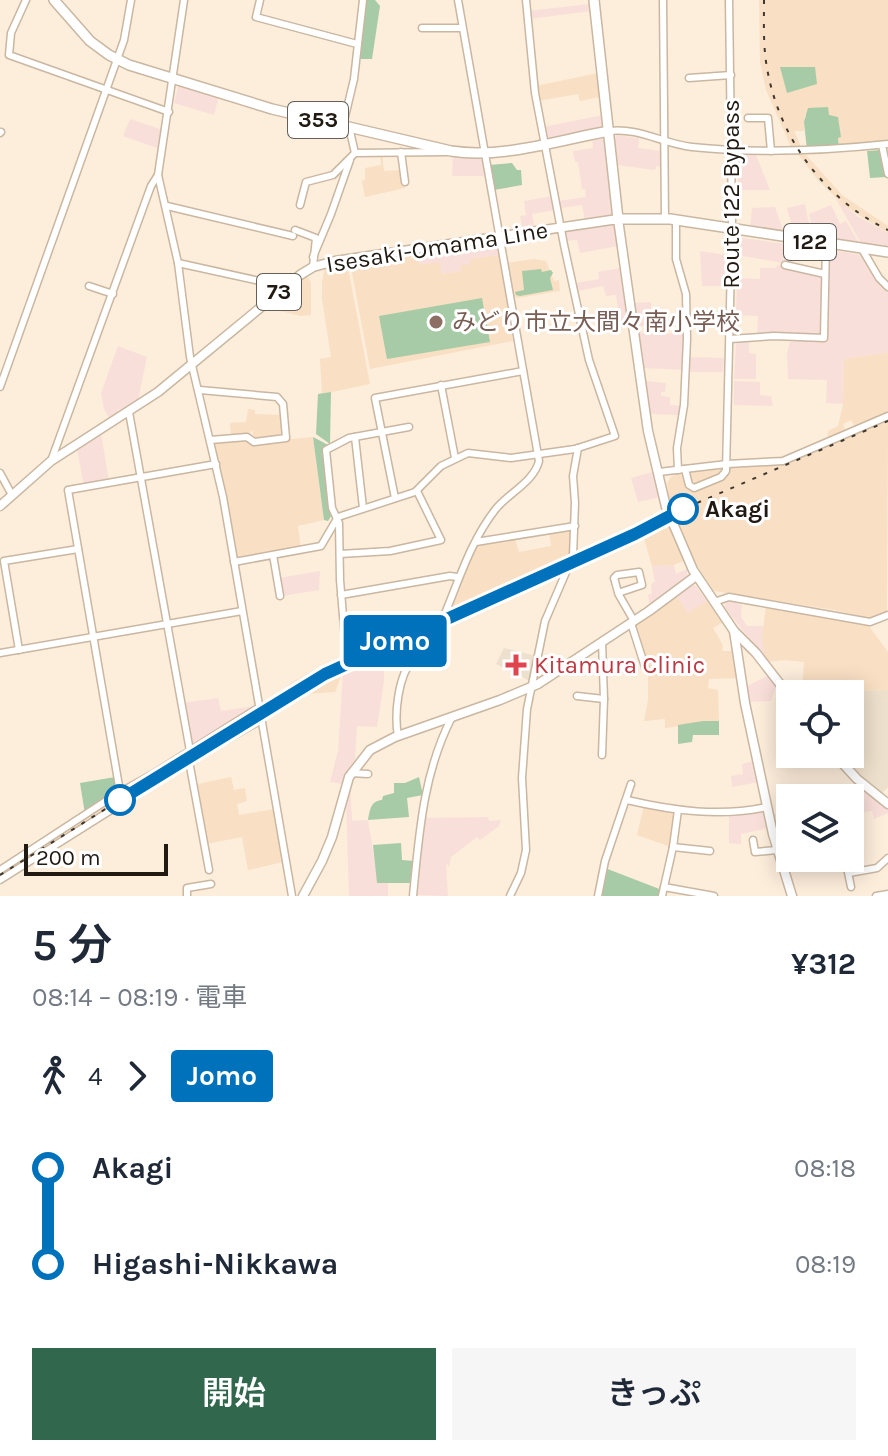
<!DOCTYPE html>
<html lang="ja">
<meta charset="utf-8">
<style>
body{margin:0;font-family:Karla,"Noto Sans JP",sans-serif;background:#f6f6f7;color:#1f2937;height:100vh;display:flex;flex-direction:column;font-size:30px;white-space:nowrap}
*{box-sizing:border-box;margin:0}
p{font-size:26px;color:#747a83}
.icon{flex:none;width:44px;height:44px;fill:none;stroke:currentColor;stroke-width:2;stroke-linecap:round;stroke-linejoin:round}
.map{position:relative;height:896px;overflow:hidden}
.sheet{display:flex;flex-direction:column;background:#fff;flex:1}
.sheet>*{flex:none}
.badge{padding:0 16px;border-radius:6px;font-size:28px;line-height:52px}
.buttons{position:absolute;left:776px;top:680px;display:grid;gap:16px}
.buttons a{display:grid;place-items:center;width:88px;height:88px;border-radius:0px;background:#fff;box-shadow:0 4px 20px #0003;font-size:40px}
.scale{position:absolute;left:24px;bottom:20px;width:144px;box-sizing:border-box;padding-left:8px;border:4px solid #211a12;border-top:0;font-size:22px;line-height:28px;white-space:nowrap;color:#211a12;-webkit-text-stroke:6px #fff;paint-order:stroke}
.map>.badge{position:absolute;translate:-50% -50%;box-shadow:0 0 0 4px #fff}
.legs{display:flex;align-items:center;gap:12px;height:88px;padding:0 32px;font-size:26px}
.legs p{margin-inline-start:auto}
.overview{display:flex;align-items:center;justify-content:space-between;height:136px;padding:0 32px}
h1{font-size:44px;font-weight:600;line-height:60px}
.button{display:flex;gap:16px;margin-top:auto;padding:16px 32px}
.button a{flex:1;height:92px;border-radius:0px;background:#30674d;color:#fff;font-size:32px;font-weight:600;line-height:92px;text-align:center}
.button a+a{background:#f6f6f7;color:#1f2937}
ul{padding:0 32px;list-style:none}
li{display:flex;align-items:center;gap:28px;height:96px;font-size:30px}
li i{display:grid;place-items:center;width:12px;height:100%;margin:0 10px;background:currentColor}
li i::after{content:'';width:20px;height:20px;margin:-10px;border:6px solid;border-radius:50%;background:#fff}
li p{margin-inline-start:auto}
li:first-child i{background:linear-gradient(#0000 50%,currentColor 0)}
li:last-child i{background:linear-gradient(currentColor 50%,#0000 0)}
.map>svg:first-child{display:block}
.commercial{fill:#f9dfd9}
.built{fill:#f9dfc3}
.medical{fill:#ede0cc}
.green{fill:#a7cba6}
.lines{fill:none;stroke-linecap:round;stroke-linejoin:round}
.minor-casing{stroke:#cab7a1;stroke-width:9}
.major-casing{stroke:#cab7a1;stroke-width:11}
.highway-casing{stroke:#cab7a1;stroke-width:12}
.minor{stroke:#fff;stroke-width:6}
.major{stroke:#fff;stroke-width:8}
.highway{stroke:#fff;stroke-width:9}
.rail{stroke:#40372e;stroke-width:2;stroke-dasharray:4 8;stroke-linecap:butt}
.line-1-casing{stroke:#fff;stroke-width:18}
.line-1{stroke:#0072bc;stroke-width:12}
.education-dot{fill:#8d6e63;stroke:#fff;stroke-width:3}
.stop-1-dot{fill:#fff;stroke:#0072bc;stroke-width:4}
.health-dot{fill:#e0444e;stroke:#fff;stroke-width:3}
.labels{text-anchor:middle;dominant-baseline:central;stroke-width:6;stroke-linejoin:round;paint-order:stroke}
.shield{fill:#fff;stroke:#645f59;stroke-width:2}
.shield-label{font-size:22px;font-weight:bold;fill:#211a12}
.street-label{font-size:24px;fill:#211a12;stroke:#fff}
.education-label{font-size:24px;fill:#785e54;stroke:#fff;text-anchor:start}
.stop-label{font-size:24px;font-weight:bold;fill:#211a12;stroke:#fff;text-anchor:start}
.health-label{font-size:24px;fill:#be3a42;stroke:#fff;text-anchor:start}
</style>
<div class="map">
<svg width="888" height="896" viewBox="0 0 888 896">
<rect width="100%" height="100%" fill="#fdeddb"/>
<!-- commercial -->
<g class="commercial">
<polygon points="590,4 591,11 529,19 528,11"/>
<polygon points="179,84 219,96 214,115 174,103"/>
<polygon points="603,115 602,129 548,140 545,138 543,127"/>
<polygon points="130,119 163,130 160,149 123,136"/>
<polygon points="605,135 613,212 610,216 585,221 582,205 560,208 558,201 586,197 585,189 582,189 578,162 575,162 573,151 593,148 592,137"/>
<polygon points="617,135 639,138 638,148 661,151 661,167 656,166 655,170 617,165 614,138"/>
<polygon points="740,154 756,155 770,190 738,190 738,156"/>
<polygon points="453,155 483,156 486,176 452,176"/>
<polygon points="553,196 556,210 532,214 535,229 523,231 520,216 526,215 524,201"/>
<polygon points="836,199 857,216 888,233 888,248 862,245"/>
<polygon points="805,204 807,215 813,237 794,234 787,208"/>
<polygon points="831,205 840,224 846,221 859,243 815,237 809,214"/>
<polygon points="775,207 784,233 750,228 752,208"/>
<polygon points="613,223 618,246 580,253 577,240 565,241 563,231"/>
<polygon points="742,238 793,245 793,265 738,255 739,239"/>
<polygon points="497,244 500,255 470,259 470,264 462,271 441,274 420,265 419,253"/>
<polygon points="829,250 861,255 877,280 888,291 888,353 844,359 843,404 826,403 827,380 788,379 787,354 790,342 827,340"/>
<polygon points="700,251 726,255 725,286 702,286"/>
<polygon points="777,265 822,276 822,333 819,337 757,337 758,316 736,315 737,278 760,279 760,268 776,268"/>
<polygon points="621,268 628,326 621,328 616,295 606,296 603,286 578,291 576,283 599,279 598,272"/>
<polygon points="651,302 651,318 662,319 662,326 640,326 641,333 686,334 685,370 643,368 634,303"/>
<polygon points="736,341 749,341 749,353 756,354 756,379 734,379"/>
<polygon points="118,346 147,357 138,400 124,410 118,409 117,415 110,419 104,409 101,393"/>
<polygon points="690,357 724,358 723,372 689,372"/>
<polygon points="645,381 666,383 665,392 661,392 661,396 670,397 670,405 683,406 681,417 677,415 650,414"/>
<polygon points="734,381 760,382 760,395 771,396 773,406 734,405"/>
<polygon points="101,434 109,481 84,486 77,449"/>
<polygon points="653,472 660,497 638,502 631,478"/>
<polygon points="674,565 676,574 687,569 687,576 650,605 648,595 652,594 651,584 655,582 652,566"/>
<polygon points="320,571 319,590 282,596 279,578"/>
<polygon points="691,584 696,586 707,601 688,614 676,596"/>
<polygon points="729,600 742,605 741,617 747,626 763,626 765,658 724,607"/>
<polygon points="384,653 384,681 377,727 357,726 355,760 343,784 330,782 338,751 343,671"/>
<polygon points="769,675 777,684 771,701 748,702 745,687"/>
<polygon points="218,698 221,711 255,706 192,749 182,703"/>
<polygon points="754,761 759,782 732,787 731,776 743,774 742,764"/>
<polygon points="350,781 352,821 368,820 378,883 388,883 388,896 349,896 346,799"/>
<polygon points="861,787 888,808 888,813 874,819 872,811 860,813 850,790"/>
<polygon points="764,809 769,828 741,834 741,844 729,843 729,814"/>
<polygon points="790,810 790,855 781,857 772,815"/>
<polygon points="488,817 489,821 501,820 499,826 480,840 477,837 451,857 449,867 446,863 448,896 416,895 425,818"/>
</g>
<!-- built -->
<g class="built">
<polygon points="759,0 888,0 888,141 839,146 836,117 805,115 804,131 794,131 802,149 792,149 766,90 760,62"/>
<polygon points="598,73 600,97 580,101 578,94 538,101 536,86"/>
<polygon points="380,154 382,154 384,171 401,170 405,188 365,197 362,181 365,180 365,168 381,165"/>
<polygon points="798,154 806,155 842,195 888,226 888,233 843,205 817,179"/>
<polygon points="419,253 420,265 439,262 442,274 461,271 461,265 470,264 470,259 500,255 513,341 370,369 350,262"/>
<polygon points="534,259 546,261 554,281 559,280 560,291 518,298 512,296 507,263"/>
<polygon points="347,262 370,384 322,394 320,359 331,357 322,299 322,282 325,267"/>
<polygon points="306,275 311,282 311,315 301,316 267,308"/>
<polygon points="888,353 888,415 856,429 851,420 843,424 847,434 827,442 828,431 838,426 843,404 844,359"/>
<polygon points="248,409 255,410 255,414 282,415 284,435 254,439 252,430 248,435 231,436 230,423 246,422"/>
<polygon points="888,418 887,613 878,617 868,618 834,610 714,591 688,552 671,510 667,483 671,477 675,474 779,463 797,459"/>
<polygon points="313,437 324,520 298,526 301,549 239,559 236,557 213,442 248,438 251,443"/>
<polygon points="665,515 684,561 674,565 652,566 643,535 609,549 611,553 571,571 576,547 580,554"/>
<polygon points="570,528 573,530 573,547 567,569 444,622 458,582 477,544 515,538 519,552 551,546 549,532"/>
<polygon points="676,596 688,613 707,601 722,623 713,628 723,645 722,651 733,651 738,678 709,679 708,688 718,690 719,721 665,728 665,719 644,721 648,700 648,671 634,624"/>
<polygon points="766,606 868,625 888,652 888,690 802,693 804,662 784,660 768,662 765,658 762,637"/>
<polygon points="438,617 434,627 384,653 343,671 335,692 307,694 263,718 261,705 296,680 320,667 336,664"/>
<polygon points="257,711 258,718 255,720 0,878 0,872"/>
<polygon points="231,777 234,790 245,788 247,801 237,804 239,815 274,809 283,862 248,870 242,837 206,844 198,784"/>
<polygon points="644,805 675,811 671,847 637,835"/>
</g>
<!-- medical -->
<g class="medical">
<polygon points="504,648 536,656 530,681 496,664"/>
<polygon points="888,690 888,787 881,794 858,775 839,754 850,754 850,694 802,693"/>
</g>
<!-- green -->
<g class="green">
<polygon points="366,0 375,0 380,6 372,59 359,59"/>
<polygon points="780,67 815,67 817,84 787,93"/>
<polygon points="828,107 829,115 838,117 841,137 838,138 839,148 807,150 804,122 808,108"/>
<polygon points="881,150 886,177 870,178 867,151"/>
<polygon points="512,163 517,170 521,170 522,185 494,190 489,165"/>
<polygon points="541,269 542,272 551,270 553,273 550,278 553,290 520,296 516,295 515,292 524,290 522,271"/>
<polygon points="482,298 490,342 387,359 379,316"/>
<polygon points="331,392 330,444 316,434 318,394"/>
<polygon points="313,437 330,446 323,449 333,513 328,521 324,520"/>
<polygon points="703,721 719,721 719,735 693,735 692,742 678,744 678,725"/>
<polygon points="115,777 115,792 85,814 80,783"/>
<path d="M419 777 423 795 407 798 409 817 368 820C370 809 371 801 382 800L383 796 394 793V783H405Z"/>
<polygon points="401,843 402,860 415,861 413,883 377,883 373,845"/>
<polygon points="605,868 662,890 661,896 600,896"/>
</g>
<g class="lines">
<!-- minor casing -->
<g class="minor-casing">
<g id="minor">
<polyline points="26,0 11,33 9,55 169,112"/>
<polyline points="184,0 158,175 178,263 190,357 223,497 292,896"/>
<polyline points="260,0 256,17 357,44"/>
<polyline points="663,0 665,219"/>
<polyline points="422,28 462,28"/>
<polyline points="689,78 731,75"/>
<polyline points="748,118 768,118 771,151"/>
<polyline points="343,125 354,79 363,0"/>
<polyline points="349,127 355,153"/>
<path d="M609 131C638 127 664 144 692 147 758 154 822 151 888 144"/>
<polyline points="0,133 1,132"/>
<polyline points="882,145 888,174"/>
<polyline points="401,152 405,182"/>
<polyline points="300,205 306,182 333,175 355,153 446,152"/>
<polyline points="167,206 293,236"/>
<polyline points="676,220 676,259 686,294 687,339 684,405 677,448 678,470"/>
<polyline points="295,230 316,238 313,267"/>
<polyline points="862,249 879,278 888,287"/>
<polyline points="313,257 331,214 350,160"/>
<polyline points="178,263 264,282 265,303"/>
<polyline points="785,265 825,274"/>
<polyline points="89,286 113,294"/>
<polyline points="730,339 774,336 824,338 826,244"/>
<polyline points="441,385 455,458"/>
<polyline points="0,387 124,40 131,0"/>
<polyline points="200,390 277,397 283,404 286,438 254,442 247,437 210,440"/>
<polyline points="129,412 190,751"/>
<polyline points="355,437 363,508"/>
<polyline points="51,461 151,186 158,175"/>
<polyline points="685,469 689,485 694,488 721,477 726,471 732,222 729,0"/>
<polyline points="659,472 727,464 783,461 888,416"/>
<polyline points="0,473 12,495"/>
<polyline points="395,498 375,398 523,371"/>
<polyline points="476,542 575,526"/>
<polyline points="340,554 390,551 441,540 417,491"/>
<polyline points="273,555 280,596"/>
<polyline points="234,562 321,546 338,517 415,492 441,466 468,453 511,458 575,449 615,436 589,360 564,245 535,93 526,0"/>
<path d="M618 593 642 585 639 572 617 575 614 578C616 584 617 590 619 595L634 621"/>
<polyline points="341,595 450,576 457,577"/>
<polyline points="714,602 729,597 870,622 888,615"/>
<polyline points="631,623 645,667"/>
<polyline points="345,640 340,580 339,523 332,508 326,450 349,438 409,427"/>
<polyline points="602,642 604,699 602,755"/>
<polyline points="19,650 4,561 78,549"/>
<polyline points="0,653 242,611"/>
<polyline points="577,696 604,699"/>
<path d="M398 736C394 714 398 676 413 659 421 650 432 643 437 632 456 591 467 546 495 510 507 494 534 482 539 461L458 0"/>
<polyline points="189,761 209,870"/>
<polyline points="351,773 368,774"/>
<polyline points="120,792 68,490 216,464"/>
<polyline points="830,792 831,798"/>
<path d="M627 800C674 811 720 817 767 807"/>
<polyline points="753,840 755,852 777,850"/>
<polyline points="673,847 710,851"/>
<polyline points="845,858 851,887"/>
<polyline points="0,870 112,797 153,774 258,708"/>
<polyline points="849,873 877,868 888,858"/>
<polyline points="0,880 189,761 261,720"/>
<polyline points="664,887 714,896"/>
<polyline points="187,896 187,888 211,884"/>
<path d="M413 896C419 835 423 773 452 717"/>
<polyline points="510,896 521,873 526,850 522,778 527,709 545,621 573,556 575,503 573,476 578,448"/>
<polyline points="598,896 605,861 631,784"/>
<polyline points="662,896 673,847 678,810"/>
<polyline points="876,896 888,894"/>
</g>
</g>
<!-- major casing -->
<g class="major-casing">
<g id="major">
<polyline points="0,506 51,461 158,392 300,275 313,267 335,261 618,219 648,431 666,507 693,570 734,631 745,703 773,834 792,896"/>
<polyline points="734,631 756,653 790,697"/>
<polyline points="834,754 857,779 888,804"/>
<polyline points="303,896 322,861 332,837 349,777 370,750 395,737 500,700 538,684 649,611 696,576"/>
</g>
</g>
<!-- highway casing -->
<g class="highway-casing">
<g id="highway">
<path d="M54 0 90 41 109 55 129 65 272 109 451 151C503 159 558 140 609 131"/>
<polyline points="594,0 618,219 670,219 888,252"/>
</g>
</g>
<!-- minor -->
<use href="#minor" class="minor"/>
<!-- major -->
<use href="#major" class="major"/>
<!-- highway -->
<use href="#highway" class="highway"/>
<!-- rail -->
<g class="rail">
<path d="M764 0C764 23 763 46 767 68 779 138 824 199 888 230"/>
<polyline points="0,875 294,691 335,669 635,534 683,509 888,421"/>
</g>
</g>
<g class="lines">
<!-- line-1 casing -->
<g class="line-1-casing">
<polyline id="line-1" points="120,800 325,674 635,534 683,509"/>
</g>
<!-- line-1 -->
<use href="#line-1" class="line-1"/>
</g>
<!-- markers -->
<circle class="education-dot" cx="436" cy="322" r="8"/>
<g class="stop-1-dot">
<circle cx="683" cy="509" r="14"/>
<circle cx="120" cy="800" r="14"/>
</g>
<path class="health-dot" d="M512 653h8v8h8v8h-8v8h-8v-8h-8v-8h8z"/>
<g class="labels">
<!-- shield labels -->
<g class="shield">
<rect x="288" y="102" width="60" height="36" rx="6"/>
<rect x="784" y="224" width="52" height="36" rx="6"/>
<rect x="257" y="274" width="44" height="36" rx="6"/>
</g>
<g class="shield-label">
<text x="318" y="120">353</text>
<text x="810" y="242">122</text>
<text x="279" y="292">73</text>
</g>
<!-- street labels -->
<g class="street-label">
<text transform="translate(731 194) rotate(-90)">Route 122 Bypass</text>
<text transform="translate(437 247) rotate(-9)">Isesaki-Omama Line</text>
</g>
<!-- education labels -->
<g class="education-label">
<text x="452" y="322">みどり市立大間々南小学校</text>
</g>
<!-- stop labels -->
<g class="stop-label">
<text x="705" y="509">Akagi</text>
</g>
<!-- health labels -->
<g class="health-label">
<text x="534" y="665">Kitamura Clinic</text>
</g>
</g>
</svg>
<div class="buttons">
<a><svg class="icon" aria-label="locate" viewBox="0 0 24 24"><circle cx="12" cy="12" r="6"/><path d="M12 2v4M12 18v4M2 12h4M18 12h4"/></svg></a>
<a><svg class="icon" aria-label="layers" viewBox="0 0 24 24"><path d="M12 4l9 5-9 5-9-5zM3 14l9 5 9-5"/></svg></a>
</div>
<div class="scale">200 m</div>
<b class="badge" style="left:395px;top:641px;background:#0072bc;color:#fff">Jomo</b>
</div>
<section class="sheet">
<div class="overview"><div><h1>5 分</h1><p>08:14 – 08:19 · 電車</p></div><b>¥312</b></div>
<div class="legs"><svg class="icon" aria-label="walk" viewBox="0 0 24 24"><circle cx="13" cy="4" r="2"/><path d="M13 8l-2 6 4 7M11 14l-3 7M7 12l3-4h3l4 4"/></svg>4<svg class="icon" aria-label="forward" viewBox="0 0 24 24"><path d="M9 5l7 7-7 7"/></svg><b class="badge" style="background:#0072bc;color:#fff">Jomo</b></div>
<ul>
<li><i style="color:#0072bc"></i><b>Akagi</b><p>08:18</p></li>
<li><i style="color:#0072bc"></i><b>Higashi-Nikkawa</b><p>08:19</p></li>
</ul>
<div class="button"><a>開始</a><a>きっぷ</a></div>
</section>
